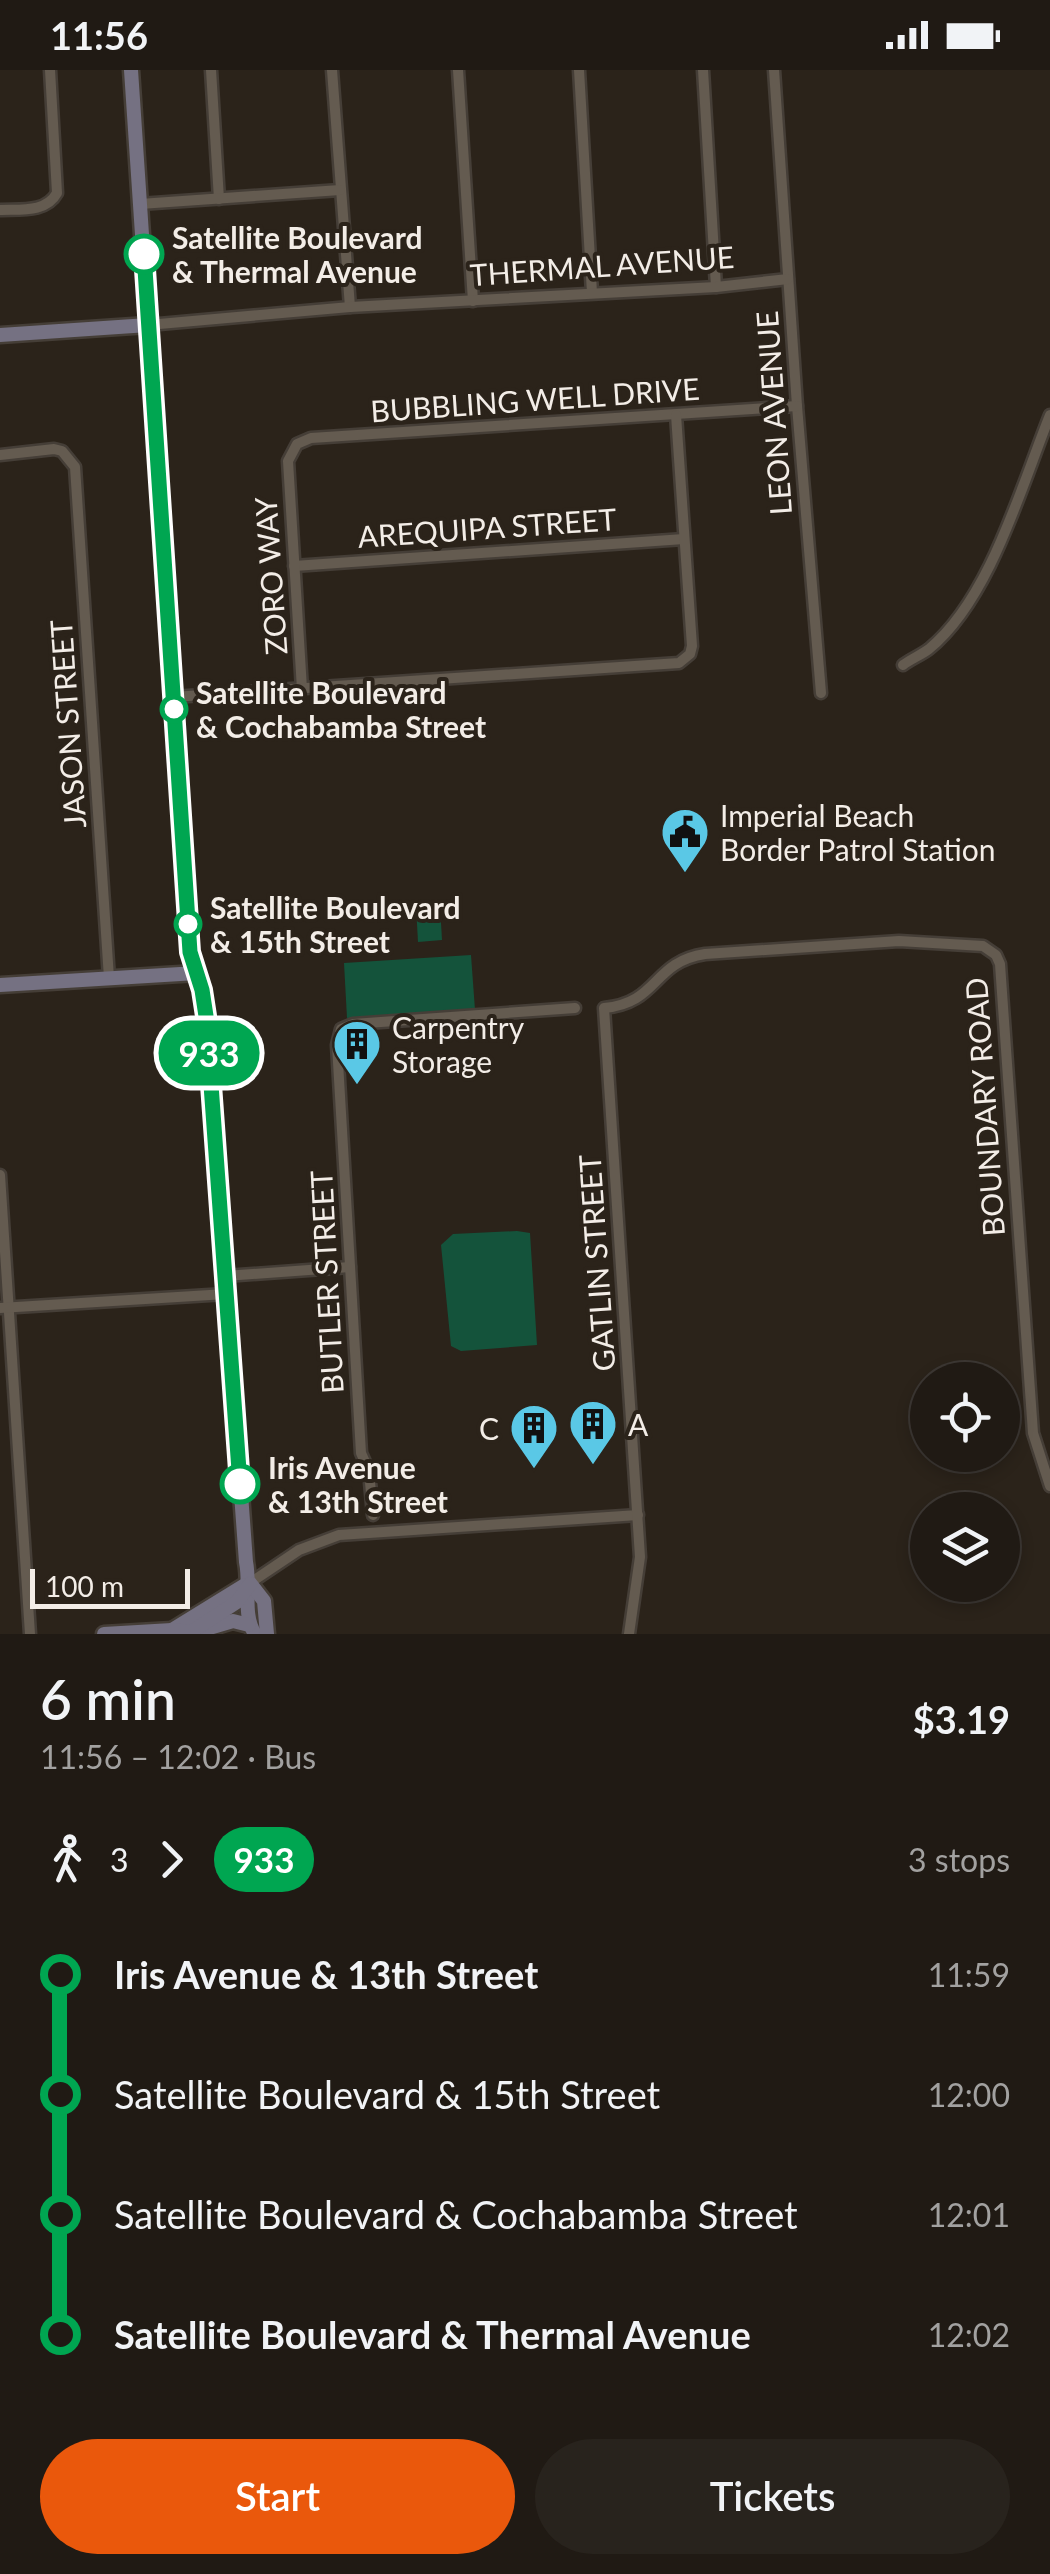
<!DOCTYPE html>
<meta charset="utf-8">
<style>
body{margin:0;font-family:Lato,sans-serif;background:#28231d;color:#f1f3f6;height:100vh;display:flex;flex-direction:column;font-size:38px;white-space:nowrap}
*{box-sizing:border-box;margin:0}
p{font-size:32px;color:#a2a1a0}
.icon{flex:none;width:55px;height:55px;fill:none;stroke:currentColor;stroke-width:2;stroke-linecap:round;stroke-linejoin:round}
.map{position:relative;height:1564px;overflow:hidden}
.details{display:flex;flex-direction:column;background:#201a14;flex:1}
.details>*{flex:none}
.badge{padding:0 20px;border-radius:32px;font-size:35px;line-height:65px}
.controls{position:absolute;left:910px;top:1292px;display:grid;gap:20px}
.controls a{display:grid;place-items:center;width:110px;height:110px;border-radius:50%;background:#201a14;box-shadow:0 5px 15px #0003,0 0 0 2px #3d3834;font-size:50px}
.scale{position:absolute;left:30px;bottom:25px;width:160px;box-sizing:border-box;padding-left:10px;border:5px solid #f3ede7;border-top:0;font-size:28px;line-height:35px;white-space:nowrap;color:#f3ede7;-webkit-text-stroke:8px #2b231a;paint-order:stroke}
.map>.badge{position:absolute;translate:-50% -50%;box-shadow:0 0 0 5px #fff}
.legs{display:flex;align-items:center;gap:15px;height:110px;padding:0 40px;font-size:32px}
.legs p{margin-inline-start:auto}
.headline{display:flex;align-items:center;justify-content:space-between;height:170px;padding:0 40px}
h1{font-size:55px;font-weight:600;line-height:75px}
.button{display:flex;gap:20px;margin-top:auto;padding:20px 40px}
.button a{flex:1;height:115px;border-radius:60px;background:#ea580c;color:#fff;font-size:40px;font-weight:600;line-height:115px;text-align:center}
.button a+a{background:#28231d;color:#f1f3f6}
ul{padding:0 40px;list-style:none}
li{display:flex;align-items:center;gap:35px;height:120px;font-size:38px}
li i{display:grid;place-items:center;width:15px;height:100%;margin:0 12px;background:currentColor}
li i::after{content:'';width:25px;height:25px;margin:-12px;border:8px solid;border-radius:50%;background:#201a14}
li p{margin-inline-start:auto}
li:first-child i{background:linear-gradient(#0000 50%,currentColor 0)}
li:last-child i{background:linear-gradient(currentColor 50%,#0000 0)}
.status{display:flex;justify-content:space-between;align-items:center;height:70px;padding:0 50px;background:#201a14;direction:ltr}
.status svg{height:28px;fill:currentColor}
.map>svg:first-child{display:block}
.green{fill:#14533b}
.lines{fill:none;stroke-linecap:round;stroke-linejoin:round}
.street-casing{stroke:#453e37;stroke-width:15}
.secondary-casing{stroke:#453e37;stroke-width:19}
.street{stroke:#645b50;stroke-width:10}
.secondary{stroke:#757182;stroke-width:14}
.line-1-casing{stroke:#fff;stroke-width:22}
.line-1{stroke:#00a651;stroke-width:15}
.stop-1-dot{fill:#fff;stroke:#00a651;stroke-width:5}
.labels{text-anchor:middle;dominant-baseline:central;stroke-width:8;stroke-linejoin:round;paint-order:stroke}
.stop-label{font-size:30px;font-weight:bold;fill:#f3ede7;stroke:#2b231a;text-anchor:start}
.street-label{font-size:30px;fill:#f3ede7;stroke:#2b231a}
.poi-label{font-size:30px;fill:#f3ede7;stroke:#2b231a;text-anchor:start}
</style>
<div class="status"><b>11:56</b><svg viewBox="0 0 49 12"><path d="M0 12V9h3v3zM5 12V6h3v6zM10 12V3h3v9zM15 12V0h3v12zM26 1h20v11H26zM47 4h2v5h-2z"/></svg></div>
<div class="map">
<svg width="1050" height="1564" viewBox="0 0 1050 1564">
<rect width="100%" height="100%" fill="#2b231a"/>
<!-- green -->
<g class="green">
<polygon points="440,835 442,870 418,872 416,836"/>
<polygon points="471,885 475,940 347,948 344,893"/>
<polygon points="517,1161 530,1163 537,1275 461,1281 451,1276 441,1175 453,1164"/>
</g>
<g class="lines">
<!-- street casing -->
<g class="street-casing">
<g id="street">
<polyline points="211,0 219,129"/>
<polyline points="332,0 350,237"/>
<polyline points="458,0 473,231"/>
<polyline points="579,0 592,223"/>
<polyline points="703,0 716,217"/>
<polyline points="774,0 797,336 821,623"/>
<polyline points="140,134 340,120"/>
<path d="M0 140C20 139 46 143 57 123L50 0"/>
<polyline points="148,255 350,237 716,217 788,209"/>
<polyline points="0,385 54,379 62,381 75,397 109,908"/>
<polyline points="294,496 684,469"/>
<path d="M903 595C911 589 921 585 929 579 990 529 1021 417 1050 345"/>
<polyline points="302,619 288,391 297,374 311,368 797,336"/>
<polyline points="173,627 679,593 690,584 692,576 676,345"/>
<polyline points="0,1105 30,1564"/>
<polyline points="225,1206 350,1197"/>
<polyline points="0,1238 226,1224"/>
<polyline points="373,1445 369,1401 361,1383 337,975 341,959 353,954 575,938"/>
<polyline points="250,1513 299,1480 339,1465 638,1445"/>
<path d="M629 1564 640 1487 604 938C659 933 652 892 705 884L899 871 983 876 996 885 1000 894 1033 1363 1050 1416"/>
</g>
</g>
<!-- secondary casing -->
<g class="secondary-casing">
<g id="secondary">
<path d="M131 0 190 882 202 919 206 946 246 1492C251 1516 242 1544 255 1564"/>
<polyline points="0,265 148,255"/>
<polyline points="0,915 197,903"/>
<polyline points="250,1513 264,1531 267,1564"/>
<polyline points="206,1559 233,1551 249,1555"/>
<polyline points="172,1560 245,1515"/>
<polyline points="104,1564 172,1560 191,1562 237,1532 250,1514"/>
</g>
</g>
<!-- street -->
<use href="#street" class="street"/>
<!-- secondary -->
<use href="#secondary" class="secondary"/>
</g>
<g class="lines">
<!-- line-1 casing -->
<g class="line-1-casing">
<polyline id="line-1" points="144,184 190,882 202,920 206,946 240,1414"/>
</g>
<!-- line-1 -->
<use href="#line-1" class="line-1"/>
</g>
<!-- icons -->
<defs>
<g id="civic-pin" transform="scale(2.5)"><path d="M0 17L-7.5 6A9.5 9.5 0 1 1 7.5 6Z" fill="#5ac8e6" stroke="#2b231a"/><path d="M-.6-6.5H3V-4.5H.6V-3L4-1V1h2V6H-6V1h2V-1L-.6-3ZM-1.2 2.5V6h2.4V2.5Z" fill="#111"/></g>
<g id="building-pin" transform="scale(2.5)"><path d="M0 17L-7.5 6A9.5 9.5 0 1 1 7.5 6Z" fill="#5ac8e6" stroke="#2b231a"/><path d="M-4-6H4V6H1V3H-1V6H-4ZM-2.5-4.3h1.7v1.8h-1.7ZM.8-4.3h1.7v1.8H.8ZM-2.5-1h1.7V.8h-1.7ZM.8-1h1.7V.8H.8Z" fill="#111"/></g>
</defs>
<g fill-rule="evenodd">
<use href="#civic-pin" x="685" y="762"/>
<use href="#building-pin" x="357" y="974"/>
<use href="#building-pin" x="593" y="1354"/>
<use href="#building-pin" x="534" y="1358"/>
</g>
<!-- markers -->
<g class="stop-1-dot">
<circle cx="144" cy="184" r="18"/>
<circle cx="174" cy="639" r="12"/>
<circle cx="188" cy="854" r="12"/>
<circle cx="240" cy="1414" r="18"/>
</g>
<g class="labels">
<!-- stop labels -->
<g class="stop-label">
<text x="172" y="167">Satellite Boulevard<tspan x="172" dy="34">&amp; Thermal Avenue</tspan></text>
<text x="196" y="622">Satellite Boulevard<tspan x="196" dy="34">&amp; Cochabamba Street</tspan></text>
<text x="210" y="837">Satellite Boulevard<tspan x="210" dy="34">&amp; 15th Street</tspan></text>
<text x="268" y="1397">Iris Avenue<tspan x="268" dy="34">&amp; 13th Street</tspan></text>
</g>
<!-- street labels -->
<g class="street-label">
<text transform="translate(602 195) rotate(-4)">THERMAL AVENUE</text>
<text transform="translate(535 329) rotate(-4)">BUBBLING WELL DRIVE</text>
<text transform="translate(773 343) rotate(-94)">LEON AVENUE</text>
<text transform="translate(487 457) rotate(-4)">AREQUIPA STREET</text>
<text transform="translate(270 506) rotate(-94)">ZORO WAY</text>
<text transform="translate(67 654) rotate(-94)">JASON STREET</text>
<text transform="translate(984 1037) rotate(-94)">BOUNDARY ROAD</text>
<text transform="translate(596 1193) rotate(-94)">GATLIN STREET</text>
<text transform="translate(326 1212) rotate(-93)">BUTLER STREET</text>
</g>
<!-- poi labels -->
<g class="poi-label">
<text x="720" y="745">Imperial Beach<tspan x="720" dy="34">Border Patrol Station</tspan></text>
<text x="392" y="957">Carpentry<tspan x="392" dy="34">Storage</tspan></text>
<text x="628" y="1354">A</text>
<text x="499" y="1358" text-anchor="end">C</text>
</g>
</g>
</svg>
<div class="controls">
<a><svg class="icon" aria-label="locate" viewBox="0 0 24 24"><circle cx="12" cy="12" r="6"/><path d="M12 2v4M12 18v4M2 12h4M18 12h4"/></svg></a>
<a><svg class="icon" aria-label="layers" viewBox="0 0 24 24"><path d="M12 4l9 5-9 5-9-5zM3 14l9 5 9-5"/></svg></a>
</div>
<div class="scale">100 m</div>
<b class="badge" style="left:209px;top:983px;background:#00a651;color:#fff">933</b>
</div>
<section class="details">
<div class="headline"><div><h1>6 min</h1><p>11:56 – 12:02 · Bus</p></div><b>$3.19</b></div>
<div class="legs"><svg class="icon" aria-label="walk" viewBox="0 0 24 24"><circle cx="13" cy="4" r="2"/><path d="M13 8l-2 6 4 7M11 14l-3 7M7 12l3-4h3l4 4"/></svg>3<svg class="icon" aria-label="forward" viewBox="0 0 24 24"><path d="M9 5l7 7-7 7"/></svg><b class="badge" style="background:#00a651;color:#fff">933</b><p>3 stops</p></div>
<ul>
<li><i style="color:#00a651"></i><b>Iris Avenue &amp; 13th Street</b><p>11:59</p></li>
<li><i style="color:#00a651"></i><span>Satellite Boulevard &amp; 15th Street</span><p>12:00</p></li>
<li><i style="color:#00a651"></i><span>Satellite Boulevard &amp; Cochabamba Street</span><p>12:01</p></li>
<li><i style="color:#00a651"></i><b>Satellite Boulevard &amp; Thermal Avenue</b><p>12:02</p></li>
</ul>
<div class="button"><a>Start</a><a>Tickets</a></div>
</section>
